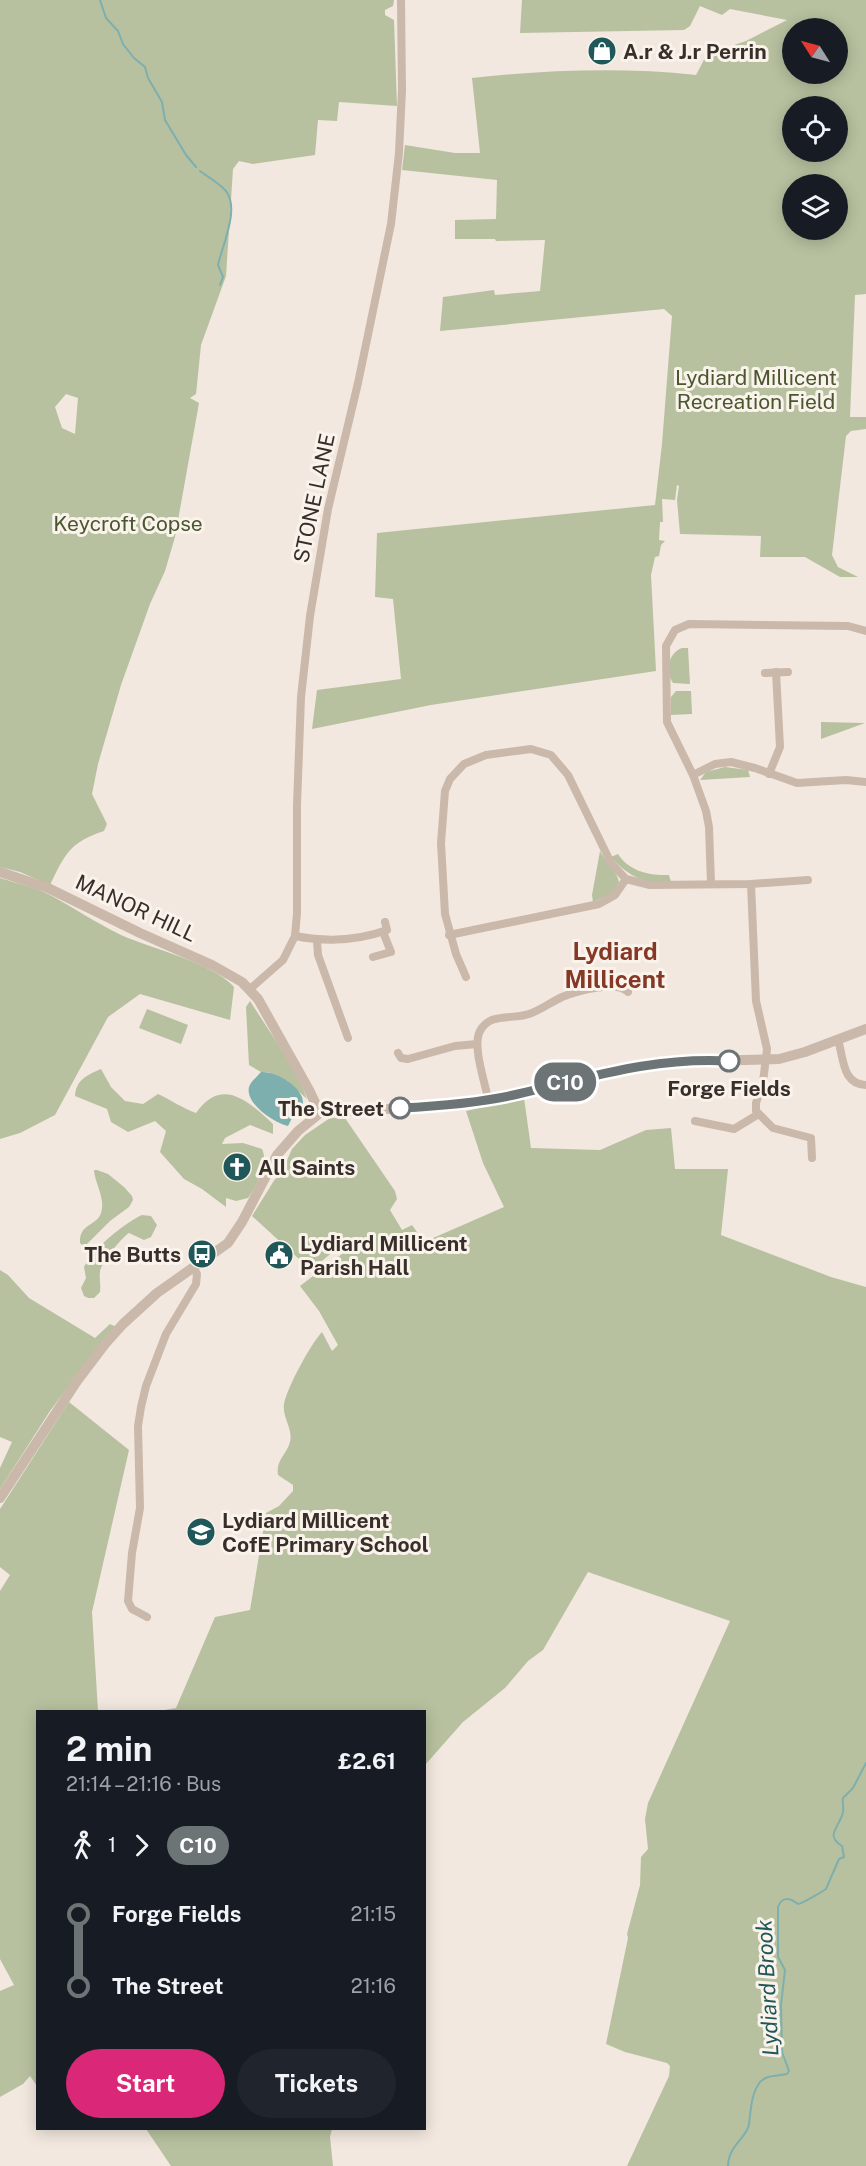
<!DOCTYPE html>
<meta charset="utf-8">
<style>
body{margin:0;font-family:"Public Sans",sans-serif;background:#20242c;color:#f1f3f6;height:100vh;display:flex;flex-direction:column;font-size:22px;white-space:nowrap}
*{box-sizing:border-box;margin:0}
p{font-size:20px;color:#9ea1a6}
.icon{flex:none;width:33px;height:33px;fill:none;stroke:currentColor;stroke-width:2;stroke-linecap:round;stroke-linejoin:round}
.map{position:relative;flex:1;overflow:hidden}
.details{position:absolute;left:36px;top:1710px;width:390px;height:420px;display:flex;flex-direction:column;background:#171b24;border-radius:0px;box-shadow:0 3px 15px #0003}
.details>*{flex:none}
.badge{padding:0 12px;border-radius:20px;font-size:21px;line-height:39px}
.needle{width:39px;rotate:306deg}
.tools{position:absolute;left:782px;top:18px;display:grid;gap:12px}
.tools a{display:grid;place-items:center;width:66px;height:66px;border-radius:50%;background:#171b24;box-shadow:0 3px 15px #0003;font-size:30px}
.map>.badge{position:absolute;translate:-50% -50%;box-shadow:0 0 0 3px #fff}
.legs{display:flex;align-items:center;gap:9px;height:66px;padding:0 30px;font-size:20px}
.legs p{margin-inline-start:auto}
.head{display:flex;align-items:center;justify-content:space-between;height:102px;padding:0 30px}
h1{font-size:33px;font-weight:700;line-height:45px}
.cta{display:flex;gap:12px;margin-top:auto;padding:12px 30px}
.cta a{flex:1;height:69px;border-radius:36px;background:#db2777;color:#fff;font-size:24px;font-weight:700;line-height:69px;text-align:center}
.cta a+a{background:#20242c;color:#f1f3f6}
ul{padding:0 30px;list-style:none}
li{display:flex;align-items:center;gap:21px;height:72px;font-size:22px}
li i{display:grid;place-items:center;width:9px;height:100%;margin:0 8px;background:currentColor}
li i::after{content:'';width:15px;height:15px;margin:-8px;border:4px solid;border-radius:50%;background:#171b24}
li p{margin-inline-start:auto}
li:first-child i{background:linear-gradient(#0000 50%,currentColor 0)}
li:last-child i{background:linear-gradient(currentColor 50%,#0000 0)}
.map>svg:first-child{display:block}
.green{fill:#b7c19f;fill-rule:evenodd}
.water{fill:#7eafaf}
.lines{fill:none;stroke-linecap:round;stroke-linejoin:round}
.stream{stroke:#7eafaf;stroke-width:2}
.minor{stroke:#cab8ab;stroke-width:8}
.tertiary{stroke:#cab8ab;stroke-width:10}
.line-1-casing{stroke:#fff;stroke-width:14}
.line-1{stroke:#6c7476;stroke-width:9}
.stop-1-dot{fill:#fff;stroke:#6c7476;stroke-width:3}
.labels{text-anchor:middle;dominant-baseline:central;stroke-width:6;stroke-linejoin:round;paint-order:stroke}
.poi-label{font-size:21px;font-weight:bold;fill:#382e2a;stroke:#faf3eb;text-anchor:start}
.park-label{font-size:21px;fill:#49562e;stroke:#faf3eb}
.street-label{font-size:21px;fill:#382e2a;stroke:#faf3eb}
.stop-label{font-size:21px;font-weight:bold;fill:#382e2a;stroke:#faf3eb}
.water-label{font-size:22px;font-style:italic;fill:#205759;stroke:#faf3eb}
.quarter-label{font-size:24px;font-weight:bold;fill:#853825;stroke:#faf3eb}
</style>
<div class="map">
<svg width="866" height="2166" viewBox="0 0 866 2166">
<rect width="100%" height="100%" fill="#f2e8df"/>
<!-- green -->
<g class="green">
<path d="M0 0H394L393 6 385 10V15L394 20 397 106 339 102 337 121 318 120 315 155 253 164 239 161 233 169 226 276 201 345 196 394 190 398 199 403 175 537 165 571 150 604 121 685 98 764 92 794 107 824 104 831C70 842 65 854 50 885L20 872 0 867ZM66 394 78 398 75 434 62 428 55 407Z"/>
<path d="M522 0H866V294L855 295 850 417H866V429L851 431 846 436 832 555 838 567 858 577H840L805 557H760L761 536 680 534 677 500 679 486 677 485 675 500 662 499 663 522H660L659 540 665 541 661 545 659 556 655 557 651 575 656 671 431 705 312 729 317 690 401 679 393 599 375 597 377 533 655 505 662 444 672 316 664 309 440 331 443 297 494 290 495 295 540 291 545 240 496 241 495 239H455V220L496 219 497 180 402 170 405 145 455 153H480L472 78C546 70 622 67 696 75L707 54 746 41 787 20 730 9 722 15 700 6 690 26 684 30 520 33ZM837 28V74H792V28ZM837 106V152H792V106ZM792 184H837V230H792Z"/>
<path d="M682 648H688L690 684 673 683C665 672 668 653 682 648Z"/>
<polygon points="676,691 691,691 692,714 671,715 671,697"/>
<polygon points="821,722 865,723 821,739"/>
<polygon points="725,767 748,770 750,777 700,780 706,772"/>
<path d="M600 851C605 862 617 871 619 882L613 893 593 902 592 895Z"/>
<path d="M618 854C629 871 649 876 669 875L671 882C644 884 629 877 611 857Z"/>
<path d="M0 878C16 883 34 887 48 894 73 907 96 923 121 935 153 949 213 963 234 987L230 1020 140 994 108 1017 55 1115 20 1133 0 1139Z"/>
<polygon points="250,1001 296,1072 307,1099 287,1081 268,1072 261,1072 249,1065 246,1007"/>
<polygon points="147,1009 188,1025 181,1044 139,1028"/>
<path d="M101 1069 111 1087 125 1101 143 1104 158 1094C171 1100 182 1108 196 1113 222 1077 247 1100 273 1124V1134L250 1125 225 1138 222 1144 243 1143 262 1149C269 1163 257 1185 248 1198L236 1201 226 1198V1207L202 1189 184 1179 160 1152 166 1131 155 1121 128 1132 111 1122 107 1109 75 1096C76 1080 87 1075 101 1069Z"/>
<path d="M524 1098 531 1148 600 1150 646 1130 671 1128 675 1169H728L721 1235 831 1277 866 1287V2166H627L669 2076 670 2066 667 2063 625 2052 606 2044 628 1938 627 1934 640 1885 641 1857 648 1849 645 1819 648 1803 730 1621 588 1572 543 1650 528 1661 505 1688 463 1722 425 1765 424 1712 159 1711 176 1708 215 1617 250 1610 266 1513 279 1506 293 1491V1485L278 1475C276 1461 284 1457 289 1445 295 1430 282 1419 284 1404 287 1388 310 1345 322 1332L332 1351 338 1345 319 1311 300 1286 351 1247 346 1241 311 1270 252 1216 275 1179 280 1176 292 1149 305 1135 330 1118H345L395 1191 397 1199 390 1210 402 1230 412 1225 424 1242 504 1207 483 1163 466 1111Z"/>
<path d="M94 1170H97L108 1174 124 1187 132 1196 133 1200 129 1207 110 1221 84 1247 80 1243C79 1223 97 1226 101 1213 106 1199 95 1184 94 1170Z"/>
<path d="M142 1215 151 1216 157 1225 151 1237 144 1240 129 1233C123 1236 100 1264 100 1272 99 1278 101 1285 100 1292L94 1298H88L84 1296 81 1288 86 1278 84 1267C94 1248 123 1224 142 1215Z"/>
<polygon points="0,1270 8,1275 29,1298 95,1338 110,1324 116,1327 106,1336 50,1411 0,1489 0,1468 12,1442 0,1437"/>
<polygon points="69,1402 129,1450 92,1612 98,1711 38,1712 37,2086 30,2076 23,2084 0,2097 0,1991 14,1985 0,1959 0,1591 10,1575 0,1567 0,1509"/>
<polygon points="146,2129 332,2129 330,2137 333,2166 171,2166"/>
</g>
<!-- water -->
<path class="water" d="M261 1072C275 1071 297 1084 302 1097 304 1104 303 1111 302 1117L296 1115 293 1116 288 1126C275 1123 245 1104 249 1087 251 1081 257 1077 261 1072Z"/>
<g class="lines">
<!-- stream -->
<g class="stream">
<polyline points="100,0 106,18 118,31 123,44 134,58 145,67 148,78 162,102 165,120 186,155 196,167"/>
<path d="M200 171C208 177 219 183 226 191 240 209 222 246 218 265L223 277 220 285"/>
<path d="M728 2166C728 2146 747 2138 749 2124 751 2109 751 2094 760 2082 766 2075 778 2076 787 2074L789 2071 782 2052 781 2005 785 1970 778 1957V1907C782 1896 790 1898 798 1904 803 1903 820 1893 826 1889L839 1859 844 1857 842 1846C824 1835 840 1827 843 1812 844 1807 842 1803 843 1798L853 1788 866 1763"/>
</g>
<!-- minor -->
<g class="minor">
<polyline points="765,673 788,672"/>
<polyline points="769,774 780,747 776,672"/>
<polyline points="693,775 715,764 731,762 755,768 797,783 846,780 866,782"/>
<polyline points="711,884 709,827 706,811 693,775 667,722 666,646 675,630 689,624 848,626 866,631"/>
<polyline points="751,884 756,1001 767,1049 763,1082 756,1103 756,1111 773,1128 811,1138 812,1158"/>
<polyline points="449,935 599,904 615,895 626,879"/>
<path d="M295 936C326 942 357 941 387 930L385 922"/>
<polyline points="317,941 318,955 348,1038"/>
<polyline points="373,957 391,952 383,932"/>
<polyline points="466,977 456,954 445,914 441,843 445,791 450,779 464,764 486,755 531,749 551,755 568,775 611,863 626,879 650,885 751,884 808,880"/>
<polyline points="250,989 283,960 295,936 297,913 297,805 301,697 310,616 328,509 358,383 391,224 399,153 402,90 401,0"/>
<path d="M838 1040C844 1059 842 1084 866 1085"/>
<polyline points="398,1053 401,1058 408,1059 455,1046 477,1044"/>
<path d="M488 1099C485 1082 472 1046 480 1031 490 1012 512 1020 529 1014 541 1010 551 1002 562 997 577 991 616 980 628 992"/>
<polyline points="695,1121 734,1129 757,1115"/>
<polyline points="147,1617 132,1609 128,1601 132,1553 140,1508 138,1426 141,1407 146,1386 166,1334 196,1284 197,1274 193,1267"/>
</g>
<!-- tertiary -->
<g class="tertiary">
<polyline points="0,872 48,888 140,933 212,965 242,982 258,999 309,1090 320,1113"/>
<polyline points="0,1498 77,1381 105,1344 123,1324 157,1293 228,1243 242,1222 277,1155 298,1131 320,1113 438,1106 472,1102 517,1094 614,1070 664,1062 779,1059 805,1052 866,1029"/>
</g>
</g>
<g class="lines">
<!-- line-1 casing -->
<g class="line-1-casing">
<path id="line-1" d="M400 1108C440 1106 480 1103 518 1094 592 1077 652 1057 729 1061"/>
</g>
<!-- line-1 -->
<use href="#line-1" class="line-1"/>
</g>
<!-- icons -->
<defs>
<g id="shop-disc" transform="scale(1.5)"><circle r="9.5" fill="#205759" stroke="#faf3eb"/><path d="M-5-2.5h2.3a2.7 3.5 0 0 1 5.4 0H5L5.5 6h-11ZM-1.5-2.5h3a1.5 2.3 0 0 0-3 0Z" fill="#fff"/></g>
<g id="church-disc" transform="scale(1.5)"><circle r="9.5" fill="#205759" stroke="#faf3eb"/><path d="M-1.2-6h2.4v3.5h3.3v2.4h-3.3V6h-2.4V-.1h-3.3v-2.4h3.3Z" fill="#fff"/></g>
<g id="bus-disc" transform="scale(1.5)"><circle r="9.5" fill="#205759" stroke="#faf3eb"/><path d="M-5-6H5V4H4V6H2V4H-2V6H-4V4H-5ZM-3.5-4V0h7V-4ZM-3.5 1.2v1.5H-2V1.2ZM2 1.2v1.5H3.5V1.2Z" fill="#fff"/></g>
<g id="civic-disc" transform="scale(1.5)"><circle r="9.5" fill="#205759" stroke="#faf3eb"/><path d="M-.6-6.5H3V-4.5H.6V-3L4-1V1h2V6H-6V1h2V-1L-.6-3ZM-1.2 2.5V6h2.4V2.5Z" fill="#fff"/></g>
<g id="school-disc" transform="scale(1.5)"><circle r="9.5" fill="#205759" stroke="#faf3eb"/><path d="M0-5L7-2L0 1L-7-2ZM-4 1L0 2.5L4 1V4Q0 6-4 4Z" fill="#fff"/></g>
</defs>
<g fill-rule="evenodd">
<use href="#shop-disc" x="602" y="51"/>
<use href="#church-disc" x="237" y="1167"/>
<use href="#bus-disc" x="202" y="1254"/>
<use href="#civic-disc" x="279" y="1255"/>
<use href="#school-disc" x="201" y="1532"/>
</g>
<!-- markers -->
<g class="stop-1-dot">
<circle cx="729" cy="1061" r="10"/>
<circle cx="400" cy="1108" r="10"/>
</g>
<g class="labels">
<!-- poi labels -->
<g class="poi-label">
<text x="623" y="51">A.r &amp; J.r Perrin</text>
<text x="258" y="1167">All Saints</text>
<text x="300" y="1243">Lydiard Millicent<tspan x="300" dy="24">Parish Hall</tspan></text>
<text x="181" y="1254" text-anchor="end">The Butts</text>
<text x="222" y="1520">Lydiard Millicent<tspan x="222" dy="24">CofE Primary School</tspan></text>
</g>
<!-- park labels -->
<g class="park-label">
<text x="756" y="377">Lydiard Millicent<tspan x="756" dy="24">Recreation Field</tspan></text>
<text x="128" y="523">Keycroft Copse</text>
</g>
<!-- street labels -->
<g class="street-label">
<text transform="translate(314 498) rotate(-78)">STONE LANE</text>
<text transform="translate(136 908) rotate(25)">MANOR HILL</text>
</g>
<!-- stop labels -->
<g class="stop-label">
<text x="729" y="1088">Forge Fields</text>
<text x="384" y="1108" text-anchor="end">The Street</text>
</g>
<!-- water labels -->
<g class="water-label">
<text transform="translate(767 1988) rotate(-93)">Lydiard Brook</text>
</g>
<!-- quarter labels -->
<g class="quarter-label">
<text x="615" y="951">Lydiard<tspan x="615" dy="28">Millicent</tspan></text>
</g>
</g>
</svg>
<div class="tools">
<a><svg class="needle" viewBox="-14 -14 28 28"><path d="M0-13l5 13h-10z" fill="#e53935"/><path d="M0 13l5-13h-10z" fill="#9ea1a6"/></svg></a>
<a><svg class="icon" aria-label="locate" viewBox="0 0 24 24"><circle cx="12" cy="12" r="6"/><path d="M12 2v4M12 18v4M2 12h4M18 12h4"/></svg></a>
<a><svg class="icon" aria-label="layers" viewBox="0 0 24 24"><path d="M12 4l9 5-9 5-9-5zM3 14l9 5 9-5"/></svg></a>
</div>
<b class="badge" style="left:565px;top:1082px;background:#6c7476;color:#fff">C10</b>
<section class="details">
<div class="head"><div><h1>2 min</h1><p>21:14 – 21:16 · Bus</p></div><b>£2.61</b></div>
<div class="legs"><svg class="icon" aria-label="walk" viewBox="0 0 24 24"><circle cx="13" cy="4" r="2"/><path d="M13 8l-2 6 4 7M11 14l-3 7M7 12l3-4h3l4 4"/></svg>1<svg class="icon" aria-label="forward" viewBox="0 0 24 24"><path d="M9 5l7 7-7 7"/></svg><b class="badge" style="background:#6c7476;color:#fff">C10</b></div>
<ul>
<li><i style="color:#6c7476"></i><b>Forge Fields</b><p>21:15</p></li>
<li><i style="color:#6c7476"></i><b>The Street</b><p>21:16</p></li>
</ul>
<div class="cta"><a>Start</a><a>Tickets</a></div>
</section>
</div>
